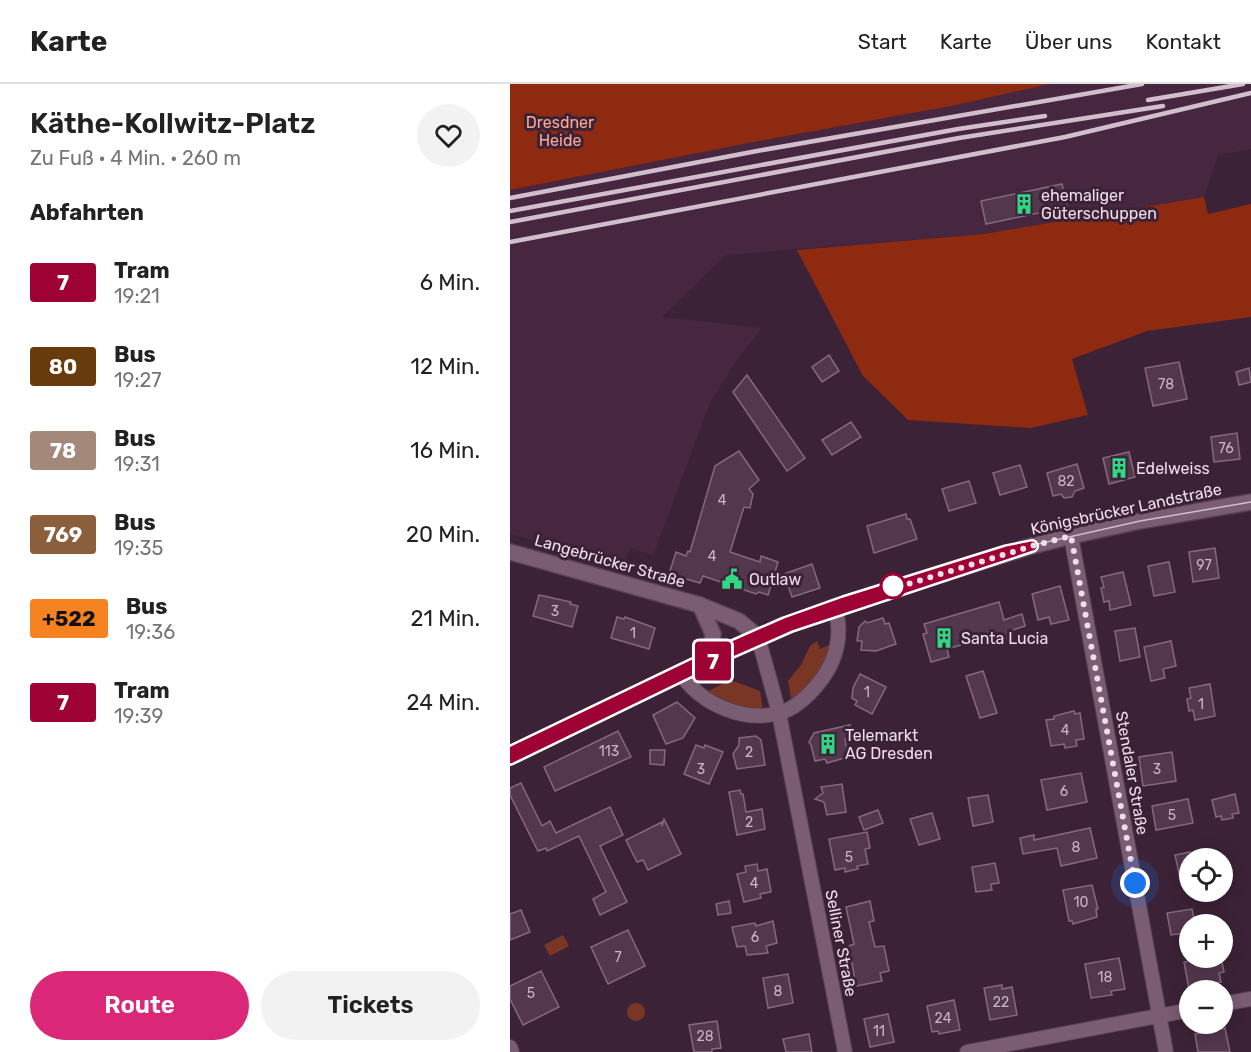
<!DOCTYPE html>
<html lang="de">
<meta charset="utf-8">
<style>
body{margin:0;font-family:Rubik,sans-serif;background:#f2f2f2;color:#222;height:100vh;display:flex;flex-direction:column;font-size:22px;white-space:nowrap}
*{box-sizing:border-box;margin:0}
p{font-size:20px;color:#767676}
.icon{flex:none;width:33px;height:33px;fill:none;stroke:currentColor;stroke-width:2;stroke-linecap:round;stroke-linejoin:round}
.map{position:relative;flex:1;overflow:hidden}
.panel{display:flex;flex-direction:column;background:#fff;width:510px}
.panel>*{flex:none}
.badge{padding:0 12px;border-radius:4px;font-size:21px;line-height:39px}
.fabs{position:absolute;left:669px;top:764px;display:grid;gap:12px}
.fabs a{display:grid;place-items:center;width:54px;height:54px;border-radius:50%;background:#fff;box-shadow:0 3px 15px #0003;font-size:30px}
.you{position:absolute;width:30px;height:30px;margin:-15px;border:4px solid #fff;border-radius:50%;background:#1a73e8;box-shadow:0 0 0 9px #1a73e833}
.map>.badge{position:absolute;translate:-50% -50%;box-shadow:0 0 0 3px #fff}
h2{padding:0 30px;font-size:22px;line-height:54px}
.round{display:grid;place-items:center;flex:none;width:63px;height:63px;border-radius:32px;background:#f2f2f2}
.head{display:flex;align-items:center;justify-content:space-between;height:102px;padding:0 30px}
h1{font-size:28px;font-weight:600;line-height:45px}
.cta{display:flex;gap:12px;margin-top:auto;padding:12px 30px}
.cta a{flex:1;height:69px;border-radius:36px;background:#db2777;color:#fff;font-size:24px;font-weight:600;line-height:69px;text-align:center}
.cta a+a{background:#f2f2f2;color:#222}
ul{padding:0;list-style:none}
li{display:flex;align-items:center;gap:18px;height:84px;padding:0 30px}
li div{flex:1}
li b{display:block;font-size:22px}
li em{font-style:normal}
li .badge{min-width:66px;font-weight:700;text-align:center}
header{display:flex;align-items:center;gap:36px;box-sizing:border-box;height:84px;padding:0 30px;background:#fff;border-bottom:2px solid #e0e0e0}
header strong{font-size:28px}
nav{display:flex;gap:33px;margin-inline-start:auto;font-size:21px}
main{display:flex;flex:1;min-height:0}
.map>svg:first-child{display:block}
.built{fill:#472640}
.green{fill:#7a3625}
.forest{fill:#8e2a0f}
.building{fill:#53374d;stroke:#87687f;stroke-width:1.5}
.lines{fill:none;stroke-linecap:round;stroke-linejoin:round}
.minor-casing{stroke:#574153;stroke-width:16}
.secondary-casing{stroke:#574153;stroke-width:18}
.minor{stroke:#7a5c73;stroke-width:14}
.secondary{stroke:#7a5c73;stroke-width:15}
.tram{stroke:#d1becc;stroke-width:1.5}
.rail{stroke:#d1becc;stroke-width:4.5}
.line-casing{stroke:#fff;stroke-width:14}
.line{stroke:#9e0234;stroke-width:9}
.walk{stroke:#efddea;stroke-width:6;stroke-dasharray:0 10.8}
.stop-dot{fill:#fff;stroke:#9e0234;stroke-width:3}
.labels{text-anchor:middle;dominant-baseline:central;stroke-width:6;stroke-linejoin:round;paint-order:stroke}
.number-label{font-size:14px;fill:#c8b4c3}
.park-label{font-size:16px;fill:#fba994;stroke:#3c2236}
.poi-label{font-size:16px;fill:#efddea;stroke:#3c2236;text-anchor:start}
.street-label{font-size:16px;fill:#efddea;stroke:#3c2236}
</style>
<header>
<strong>Karte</strong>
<nav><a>Start</a><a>Karte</a><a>Über uns</a><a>Kontakt</a></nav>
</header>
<main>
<section class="panel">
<div class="head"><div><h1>Käthe-Kollwitz-Platz</h1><p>Zu Fuß · 4 Min. · 260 m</p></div><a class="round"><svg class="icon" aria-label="heart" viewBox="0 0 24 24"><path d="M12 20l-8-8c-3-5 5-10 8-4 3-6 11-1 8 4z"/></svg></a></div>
<h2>Abfahrten</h2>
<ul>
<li><span class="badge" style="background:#9e0234;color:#fff">7</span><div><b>Tram</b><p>19:21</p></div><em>6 Min.</em></li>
<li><span class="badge" style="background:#683b0c;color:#fff">80</span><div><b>Bus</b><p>19:27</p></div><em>12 Min.</em></li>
<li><span class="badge" style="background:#a4897a;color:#fff">78</span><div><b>Bus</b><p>19:31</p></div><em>16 Min.</em></li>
<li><span class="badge" style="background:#8b5e3c;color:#fff">769</span><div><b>Bus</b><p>19:35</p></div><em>20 Min.</em></li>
<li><span class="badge" style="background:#f58220;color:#111">+522</span><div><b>Bus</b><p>19:36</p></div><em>21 Min.</em></li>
<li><span class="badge" style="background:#9e0234;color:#fff">7</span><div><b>Tram</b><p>19:39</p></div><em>24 Min.</em></li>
</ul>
<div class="cta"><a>Route</a><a>Tickets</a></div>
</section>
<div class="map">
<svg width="741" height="968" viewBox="0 0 741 968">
<rect width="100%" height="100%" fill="#3c2236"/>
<!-- built -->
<polygon class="built" points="540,0 741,0 741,65 708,71 694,113 474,150 216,171 152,233 252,244 226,277 200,319 143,472 120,464 114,481 0,450 0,106 244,58 441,22"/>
<!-- green -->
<g class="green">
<polygon points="307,557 310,565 323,559 310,594 282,619 278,597 291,581 300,562"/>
<polygon points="221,596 250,607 253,627 217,622 196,608"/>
<polygon points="53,851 59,862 40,872 34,861"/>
<circle cx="126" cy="928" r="9"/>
</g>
<!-- forest -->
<g class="forest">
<polygon points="0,0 540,0 441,22 244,58 0,106"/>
<polygon points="694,113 698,130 741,120 741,233 637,247 562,275 578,331 521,344 398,336 353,292 287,166 474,150"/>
</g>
<!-- building -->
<g class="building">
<polygon points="552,100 557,123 476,140 471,117"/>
<polygon points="319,271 329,287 312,298 302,283"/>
<polygon points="669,278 677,315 643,322 635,284"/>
<polygon points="739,284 741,298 729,301 726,288"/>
<polygon points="237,291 295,374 277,387 223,308"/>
<polygon points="341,338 351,353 322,371 312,356"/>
<polygon points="727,349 730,375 704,378 701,353"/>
<polygon points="229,367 249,396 239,405 243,410 240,424 234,423 220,468 250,478 251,472 268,478 258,511 249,508 246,510 193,492 190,499 159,490 166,468 176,472 178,467 180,468 205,382"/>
<polygon points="619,368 625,393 599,400 593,374"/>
<polygon points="567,380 574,404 565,407 562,413 554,414 551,410 543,412 537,389"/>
<polygon points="510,381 517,403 490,411 483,389"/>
<polygon points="459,397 466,419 439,427 432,405"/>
<polygon points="396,430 397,435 400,435 407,455 364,469 357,442"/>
<polygon points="705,464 709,494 683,498 679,468"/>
<polygon points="659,478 665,508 644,512 638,482"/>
<polygon points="302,480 310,504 282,513 274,490"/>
<polygon points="613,488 621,521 600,526 599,517 594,518 591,504 594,503 591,493"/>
<polygon points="550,502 559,536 541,540 539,533 528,536 522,510"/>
<polygon points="29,511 61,518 60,520 68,522 62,543 23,532"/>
<polygon points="489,518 494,536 512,530 515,542 497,548 499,554 486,558 482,547 454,556 454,558 450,559 451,561 437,565 439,573 421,578 413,550 417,549 414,540"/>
<polygon points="107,533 114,535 115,533 145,544 139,565 101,554"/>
<polygon points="373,534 375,540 379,539 386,560 366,567 351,566 352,557 347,557 349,543 355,537 357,539"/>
<polygon points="625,544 630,573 610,577 605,547"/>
<polygon points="661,557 666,582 653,585 655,594 641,597 634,563"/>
<polygon points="473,587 487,629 470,634 456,592"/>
<polygon points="350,590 376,603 362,630 345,621 347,617 342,614 343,604"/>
<polygon points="700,600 705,632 685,636 683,626 679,627 677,615 681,614 679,604"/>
<polygon points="167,618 185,634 173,654 156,660 143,631"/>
<polygon points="564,627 565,630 570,629 574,655 566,656 567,662 555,664 554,660 541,662 536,636 544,635 544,632"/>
<polygon points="340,641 342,654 335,655 338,673 317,679 315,675 305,677 301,661 299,658 304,649"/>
<polygon points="108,647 121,673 45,707 34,683"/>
<polygon points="246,652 251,656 255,681 227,685 223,670 229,661 229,654"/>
<polygon points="186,661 194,664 195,661 213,668 199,700 174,690"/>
<polygon points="140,666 155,666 154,681 140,680"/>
<polygon points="662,668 666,697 633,702 629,673"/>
<polygon points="571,689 577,718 537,726 531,696"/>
<polygon points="11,699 32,742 40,737 46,749 100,723 113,751 90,762 117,818 90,831 83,815 96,808 69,752 37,767 36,764 28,767 0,711 0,704"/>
<polygon points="332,700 336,728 317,731 314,718 305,715 313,709 311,703"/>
<polygon points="230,706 231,710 233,710 236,728 252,725 255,745 227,751 219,708"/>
<polygon points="725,710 729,729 722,730 723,734 712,736 711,732 706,733 702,716"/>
<polygon points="478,711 483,738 463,742 458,714"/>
<polygon points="678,715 683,739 646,746 642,722"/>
<polygon points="368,726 373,739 354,746 349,733"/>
<polygon points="422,729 430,755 409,761 400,735"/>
<polygon points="154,735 171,770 138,786 133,776 127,778 116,756 152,738 152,742"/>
<polygon points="580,744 587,774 551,782 547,764 513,770 510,754 524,751 524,756"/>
<polygon points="357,748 360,764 355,765 358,780 347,782 348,785 335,788 335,784 325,786 319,755"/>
<polygon points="680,768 680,792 670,794 665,771"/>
<polygon points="485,779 489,799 481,800 482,806 466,808 462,783"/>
<polygon points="247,780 248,787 257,785 261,808 250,810 251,814 234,818 227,790 236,788 235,782"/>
<polygon points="582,801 588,825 586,825 587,833 563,840 562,837 559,837 553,806"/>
<polygon points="219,817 221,829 208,831 206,820"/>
<polygon points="360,817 364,837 359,838 365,863 374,862 379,887 370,889 372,897 346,902 339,862 344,860 336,823"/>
<polygon points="682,825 685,840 680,840 680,848 661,851 657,829"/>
<polygon points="11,826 20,848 0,856 0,830"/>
<polygon points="263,837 267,859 256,862 258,869 237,871 235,862 227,863 222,843 245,839 246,842"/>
<polygon points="118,846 135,882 98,900 81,863"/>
<polygon points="698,873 711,873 714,888 709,889 711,898 679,905 674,878"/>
<polygon points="609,874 615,905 601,907 602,911 581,914 575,880"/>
<polygon points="31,887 49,923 13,941 0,915 0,902"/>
<polygon points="278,890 283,919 258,924 253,894"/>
<polygon points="492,901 492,905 502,903 507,931 480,936 474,904"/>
<polygon points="444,916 450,946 429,950 428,947 422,948 417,922"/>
<polygon points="378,930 384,958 360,963 354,935"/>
<polygon points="207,937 211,964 202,965 202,968 184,968 179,941"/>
<polygon points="715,944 720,968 688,968 685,950"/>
<polygon points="299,950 302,968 276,968 273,955"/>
</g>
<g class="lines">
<!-- minor casing -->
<g class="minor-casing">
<g id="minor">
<polyline points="561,452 656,968"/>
<polyline points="248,553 269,629 335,968"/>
<path d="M171 590C192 621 236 640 272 628 282 625 291 618 299 610 323 586 335 558 325 523"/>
<polyline points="712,920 741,915"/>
<polyline points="0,963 2,968"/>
<polyline points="457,968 680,926"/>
</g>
</g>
<!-- secondary casing -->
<g class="secondary-casing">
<g id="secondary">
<polyline points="0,468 190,521 229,537 248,553"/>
<polyline points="190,521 203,550 200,575"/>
<polyline points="0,671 248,553 325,523 522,462 561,452 630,437 741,418"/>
</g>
</g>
<!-- minor -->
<use href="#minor" class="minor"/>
<!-- secondary -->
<use href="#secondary" class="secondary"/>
<!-- tram -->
<polyline class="tram" points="0,668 200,572 299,529 497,467 630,437 741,418"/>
<!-- rail -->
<g class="rail">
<polyline points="638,16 733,0"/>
<polyline points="0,114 247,67 632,0"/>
<polyline points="0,127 448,45 535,32"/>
<polyline points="0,138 449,54 653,22"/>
<polyline points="0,158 555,53 741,9"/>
</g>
</g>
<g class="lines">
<!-- line casing -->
<g class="line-casing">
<polyline id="line" points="0,668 200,572 275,539 334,518 497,467 522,462 281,542 206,575 0,675"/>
</g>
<!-- line -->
<use href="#line" class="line"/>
<!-- walk -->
<polyline class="walk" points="383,502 382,505 522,462 561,452 625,799"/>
</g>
<!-- icons -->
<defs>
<g id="building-bare" transform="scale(1.62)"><path d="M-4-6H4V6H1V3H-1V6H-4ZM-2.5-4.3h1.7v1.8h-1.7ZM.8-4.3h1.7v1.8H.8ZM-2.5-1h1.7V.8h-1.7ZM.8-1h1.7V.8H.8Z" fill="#2fd883" stroke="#3c2236" stroke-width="2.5" paint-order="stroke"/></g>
<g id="civic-bare" transform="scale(1.62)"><path d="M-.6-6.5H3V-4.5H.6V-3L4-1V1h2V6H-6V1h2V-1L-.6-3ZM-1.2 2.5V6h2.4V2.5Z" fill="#2fd883" stroke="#3c2236" stroke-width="2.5" paint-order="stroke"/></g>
</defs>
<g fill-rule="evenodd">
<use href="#building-bare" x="514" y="120"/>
<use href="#building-bare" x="609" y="384"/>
<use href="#civic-bare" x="222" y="495"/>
<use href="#building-bare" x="434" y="554"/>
<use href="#building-bare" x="318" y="660"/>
</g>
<!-- markers -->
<circle class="stop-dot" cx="383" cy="502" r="12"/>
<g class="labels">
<!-- number labels -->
<g class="number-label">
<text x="656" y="300">78</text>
<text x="716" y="364">76</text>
<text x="556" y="397">82</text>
<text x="212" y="416">4</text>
<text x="202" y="472">4</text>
<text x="694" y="481">97</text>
<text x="45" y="527">3</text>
<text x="123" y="549">1</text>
<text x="357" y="608">1</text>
<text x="691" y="620">1</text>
<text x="555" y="646">4</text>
<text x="99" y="667">113</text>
<text x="239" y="668">2</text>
<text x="191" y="685">3</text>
<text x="647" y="685">3</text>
<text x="554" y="707">6</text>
<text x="662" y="731">5</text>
<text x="239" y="738">2</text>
<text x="566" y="763">8</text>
<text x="339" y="773">5</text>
<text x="244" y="799">4</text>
<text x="571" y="818">10</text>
<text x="245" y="853">6</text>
<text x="108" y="873">7</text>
<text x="595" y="893">18</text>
<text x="268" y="907">8</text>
<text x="21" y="909">5</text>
<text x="491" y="918">22</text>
<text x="433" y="934">24</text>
<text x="369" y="947">11</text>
<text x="195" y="952">28</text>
</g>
<!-- park labels -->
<g class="park-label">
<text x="50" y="38">Dresdner<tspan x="50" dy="18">Heide</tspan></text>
</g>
<!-- poi labels -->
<g class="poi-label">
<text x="531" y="111">ehemaliger<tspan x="531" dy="18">Güterschuppen</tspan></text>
<text x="626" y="384">Edelweiss</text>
<text x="239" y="495">Outlaw</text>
<text x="451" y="554">Santa Lucia</text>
<text x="335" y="651">Telemarkt<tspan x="335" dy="18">AG Dresden</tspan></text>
</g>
<!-- street labels -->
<g class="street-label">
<text transform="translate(616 425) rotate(-12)">Königsbrücker Landstraße</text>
<text transform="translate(100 477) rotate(16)">Langebrücker Straße</text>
<text transform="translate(622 689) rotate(80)">Stendaler Straße</text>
<text transform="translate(331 859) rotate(79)">Selliner Straße</text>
</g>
</g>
</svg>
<div class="fabs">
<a><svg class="icon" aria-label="locate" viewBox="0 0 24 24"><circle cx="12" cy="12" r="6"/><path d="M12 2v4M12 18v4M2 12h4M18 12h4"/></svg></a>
<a>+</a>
<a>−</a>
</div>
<div class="you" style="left:625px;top:799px"></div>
<b class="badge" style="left:203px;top:577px;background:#9e0234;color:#fff">7</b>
</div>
</main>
